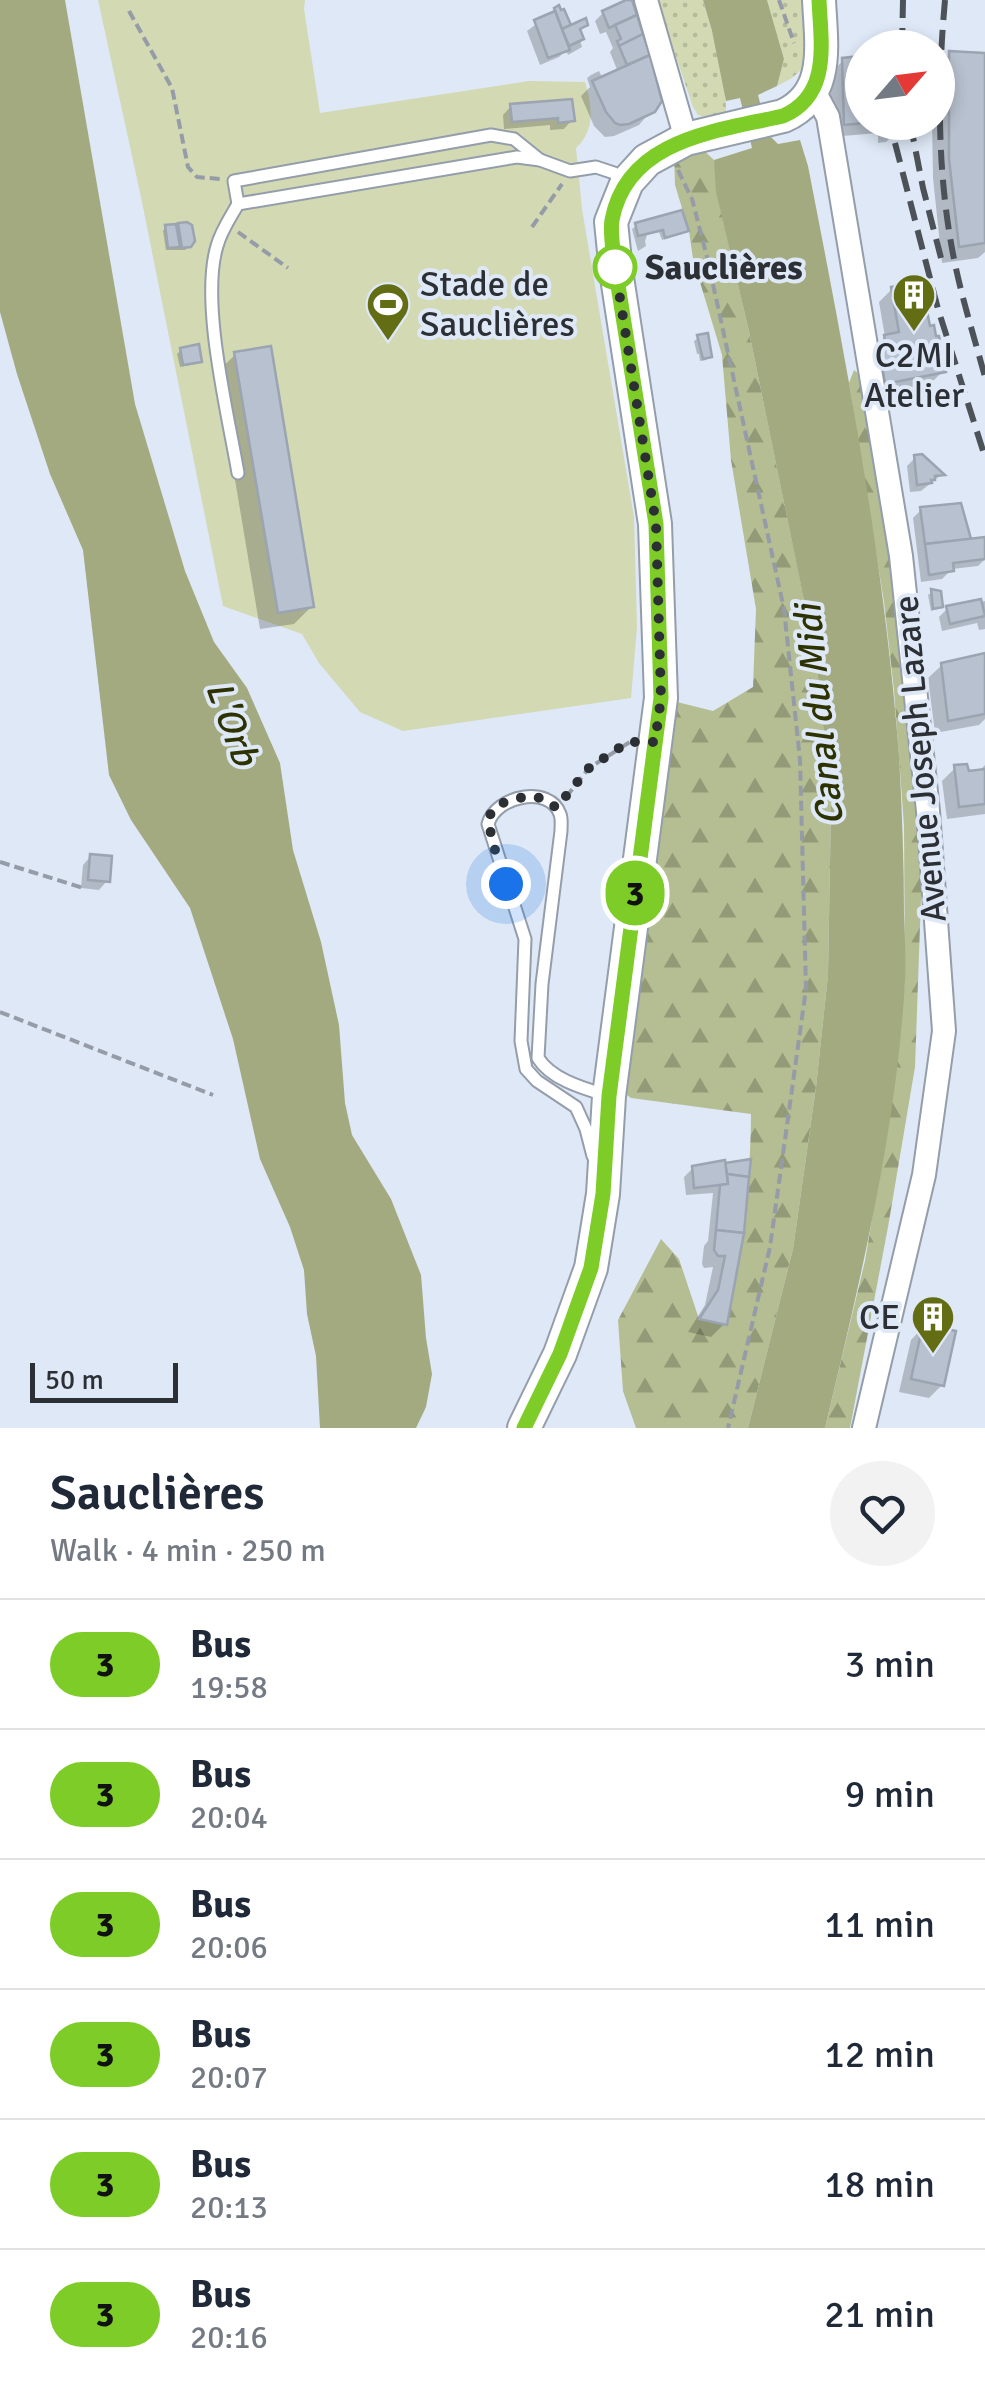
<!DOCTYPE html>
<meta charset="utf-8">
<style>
body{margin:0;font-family:Signika,sans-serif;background:#f2f2f3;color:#1f2937;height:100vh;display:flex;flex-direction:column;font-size:38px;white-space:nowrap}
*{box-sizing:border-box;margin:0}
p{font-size:32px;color:#747a83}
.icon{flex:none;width:55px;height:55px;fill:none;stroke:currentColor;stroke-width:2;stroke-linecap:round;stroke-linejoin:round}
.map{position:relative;height:1428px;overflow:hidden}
.drawer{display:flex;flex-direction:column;background:#fff;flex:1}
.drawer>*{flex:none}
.badge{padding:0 20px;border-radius:32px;font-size:35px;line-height:65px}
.needle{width:65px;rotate:62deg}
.buttons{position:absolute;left:845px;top:30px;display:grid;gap:20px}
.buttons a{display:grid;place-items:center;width:110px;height:110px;border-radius:50%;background:#fff;box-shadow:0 5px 15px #0003;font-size:50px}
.scale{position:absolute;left:30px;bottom:25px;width:148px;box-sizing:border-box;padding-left:10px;border:5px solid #2c3035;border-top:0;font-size:28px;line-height:35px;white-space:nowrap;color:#2c3035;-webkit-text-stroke:8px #dee8f6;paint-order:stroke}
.you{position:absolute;width:50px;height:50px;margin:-25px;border:8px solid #fff;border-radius:50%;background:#1a73e8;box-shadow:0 0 0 15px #1a73e833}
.map>.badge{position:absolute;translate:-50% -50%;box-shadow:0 0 0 5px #fff}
.round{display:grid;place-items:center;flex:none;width:105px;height:105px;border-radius:52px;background:#f2f2f3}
.headline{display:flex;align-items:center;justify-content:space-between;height:170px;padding:0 50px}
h1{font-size:48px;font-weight:600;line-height:75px}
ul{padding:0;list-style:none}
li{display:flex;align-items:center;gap:30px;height:130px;padding:0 50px;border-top:2px solid #e0e1e3}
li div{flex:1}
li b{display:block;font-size:38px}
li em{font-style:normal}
li .badge{min-width:110px;font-weight:700;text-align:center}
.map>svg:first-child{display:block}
.grass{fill:url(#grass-dots)}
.forest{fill:url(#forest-firs)}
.green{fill:#d2d9b3}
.water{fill:#a3aa80}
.shadow{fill:#0003}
.building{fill:#b8c1cf;stroke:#9ba4b1;stroke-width:2.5}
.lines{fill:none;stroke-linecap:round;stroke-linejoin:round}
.lane-casing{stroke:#949daa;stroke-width:15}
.street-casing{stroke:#949daa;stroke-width:26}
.secondary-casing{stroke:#949daa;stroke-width:36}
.path{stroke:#959ca7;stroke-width:4;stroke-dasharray:10 5;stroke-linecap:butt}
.lane{stroke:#fff;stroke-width:11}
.street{stroke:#fff;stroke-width:22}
.secondary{stroke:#fff;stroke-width:32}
.rail{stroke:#4d5259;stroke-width:6;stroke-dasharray:20 10;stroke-linecap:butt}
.line-casing{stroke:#fff;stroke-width:22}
.line{stroke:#7dcc28;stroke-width:15}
.walk{stroke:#2c3035;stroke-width:10;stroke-dasharray:0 18}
.stop-dot{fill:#fff;stroke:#7dcc28;stroke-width:5}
.labels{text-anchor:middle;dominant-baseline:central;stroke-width:8;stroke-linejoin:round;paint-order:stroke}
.stop-label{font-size:35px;font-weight:bold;fill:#2c3035;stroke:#dee8f6;text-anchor:start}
.poi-label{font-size:35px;fill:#2c3035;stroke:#dee8f6;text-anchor:start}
.street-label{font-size:35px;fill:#2c3035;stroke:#dee8f6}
.water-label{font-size:38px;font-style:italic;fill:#2d3200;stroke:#dee8f6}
</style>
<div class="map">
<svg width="985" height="1428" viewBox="0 0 985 1428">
<defs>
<pattern id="grass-dots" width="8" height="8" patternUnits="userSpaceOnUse" patternTransform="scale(2.5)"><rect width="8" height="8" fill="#d2d9b3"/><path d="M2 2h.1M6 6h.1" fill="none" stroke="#b4bb9b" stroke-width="1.8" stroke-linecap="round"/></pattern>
<pattern id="forest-firs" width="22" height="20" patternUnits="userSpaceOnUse" patternTransform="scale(2.5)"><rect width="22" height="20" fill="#b5bd92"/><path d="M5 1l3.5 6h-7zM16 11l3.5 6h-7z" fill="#939a78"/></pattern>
</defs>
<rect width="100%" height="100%" fill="#dee8f6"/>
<!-- grass -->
<g class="grass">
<path d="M657 0H703C713 36 727 77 726 114L719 121 698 115 693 107Z"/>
<polygon points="767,0 819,0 821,52 792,78 777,86 784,59"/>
</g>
<!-- forest -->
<g class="forest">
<path d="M699 146 714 160 720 207 748 327 805 604 819 683 831 806 828 975 816 1087 793 1249 748 1428H636L623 1391 618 1320 661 1239 679 1259 699 1319 727 1325C740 1254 751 1186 751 1114L631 1098 611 1083 661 698 713 711 753 687 756 609 731 460 722 355 693 259 689 231 675 185 674 154Z"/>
<polygon points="854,370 865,379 890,528 923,842 915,1067 888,1227 850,1428 825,1428 865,1261 892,1100 905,981 904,826 894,690 884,602 849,383"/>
</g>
<!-- green -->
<path class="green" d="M98 0H305L304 9 320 113 529 81 585 82C592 106 596 129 576 148L582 209 634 517 637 627 631 698 403 731 360 712 319 663 302 634 223 606 141 197Z"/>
<!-- water -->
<g class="water">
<polygon points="0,0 65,0 135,404 185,571 214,642 247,688 280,763 293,850 321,942 339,1025 345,1103 352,1135 391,1199 421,1275 426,1338 432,1374 426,1407 416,1428 320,1428 316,1356 307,1314 304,1270 290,1227 260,1159 233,1039 190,908 131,820 109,775 83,550 50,474 17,374 0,312"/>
<path d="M703 0H767L784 59 777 86 758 95 768 134 778 144 800 140 808 166C846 361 884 557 899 756 902 809 904 861 904 914 905 937 906 960 905 982 896 1133 860 1281 825 1428H748L793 1249 816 1087 828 975 831 806 819 683 805 605 748 327 716 192 714 160 752 148 740 98 726 101 712 31Z"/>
</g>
<!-- shadow -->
<g class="shadow">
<polygon points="555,10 570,29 577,30 582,47 568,55 566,50 559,57 540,65 527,31"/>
<polygon points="603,13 647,56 660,100 639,125 614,136 605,137 594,126 581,96 590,87 587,78 591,75 599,71 603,79 618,72 610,52 613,48 606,32 600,34 595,21"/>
<polygon points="950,54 985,56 985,252 978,258 942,263 933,178 932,122 938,122 938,66"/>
<polygon points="862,59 862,122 898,122 899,129 886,142 878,143 878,133 831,137 830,73 844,60"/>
<polygon points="511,106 572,120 564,129 550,130 550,125 504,129 503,115"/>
<polygon points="179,226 189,246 185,250 166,250 163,231 166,227 174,230"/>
<polygon points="636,226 686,230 682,234 662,240 659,232 647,235 645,241 646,246 638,251 632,229"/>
<polygon points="892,289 928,329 943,371 930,384 872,395 872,350 885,337 879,302"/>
<polygon points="698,338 709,356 706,360 700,361 699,354 697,354 694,341"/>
<polygon points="181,350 199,361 196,364 180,367 177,354"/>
<polygon points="235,355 312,606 294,624 260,629 217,372"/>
<polygon points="921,457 941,475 921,491 910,492 907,466 915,458"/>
<polygon points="921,510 969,542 985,540 985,559 978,566 952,569 942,579 921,582 913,518"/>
<polygon points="932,592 941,606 931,611 928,595"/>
<polygon points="985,601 985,629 979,630 977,623 942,631 939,617 947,609"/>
<polygon points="985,656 985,719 979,725 935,733 928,678 942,665"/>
<polygon points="985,765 985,814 947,819 942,781 955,768 966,774 978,772"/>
<polygon points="91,856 107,881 99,890 81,888 83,865"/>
<polygon points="748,1162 724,1324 711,1337 688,1332 705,1305 713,1267 704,1268 702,1264 704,1246 708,1241 713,1193 686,1195 684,1177 693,1168"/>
<polygon points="924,1326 942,1385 929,1398 899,1392 911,1340"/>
</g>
<!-- building -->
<g class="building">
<polygon points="626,0 632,0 637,15 609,28 602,11"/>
<polygon points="559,5 561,10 564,9 571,25 562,29 554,8"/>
<polygon points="555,11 570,50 548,58 534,20"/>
<polygon points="637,15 643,34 619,46 617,41 621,39 615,25"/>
<polygon points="586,18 588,25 580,29 584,39 569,46 562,29"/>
<polygon points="643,34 650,55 627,65 619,46"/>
<polygon points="949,51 985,53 985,243 959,247 949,159"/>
<polygon points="650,55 662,101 655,112 629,124 620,125 615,123 606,112 592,81"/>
<polygon points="862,56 862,122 875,122 844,125 842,58"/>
<polygon points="572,99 575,121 558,123 558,118 512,122 510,104"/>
<polygon points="682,210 689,231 665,238 663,230 638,236 635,223"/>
<polygon points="187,222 192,225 195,241 191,247 182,248 178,223"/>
<polygon points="176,224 180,247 168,248 165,225"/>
<polygon points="921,281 930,326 934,325 936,336 939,336 946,372 885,384 879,348 886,346 884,335 899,332 891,287"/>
<polygon points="708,333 712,357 703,359 697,335"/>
<polygon points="199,344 202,362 183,365 180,348"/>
<polygon points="271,346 314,607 278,613 234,352"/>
<polygon points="922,454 945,475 935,476 935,480 931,480 932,483 917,485 914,455"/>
<polygon points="961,503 971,539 925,544 920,507"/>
<polygon points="985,537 985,559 953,563 954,571 929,575 925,544"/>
<polygon points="931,589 941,591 943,607 933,609"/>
<polygon points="981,599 985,616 950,624 946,606"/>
<polygon points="985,653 985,714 948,721 941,663"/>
<polygon points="967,764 969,771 985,769 985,804 959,807 954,765"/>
<polygon points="90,854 112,856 110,882 88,880"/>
<polygon points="751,1159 749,1177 727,1174 725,1163"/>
<polygon points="725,1160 728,1184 694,1188 692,1166"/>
<polygon points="727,1174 749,1177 744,1233 716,1230 720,1185 728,1184"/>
<polygon points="716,1230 744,1233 727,1325 699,1319 718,1290 725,1256 718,1256 714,1250"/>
<polygon points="923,1324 956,1331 944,1386 911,1379"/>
</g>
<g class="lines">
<!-- lane casing -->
<g class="lane-casing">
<g id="lane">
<polyline points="238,204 234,181 491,135 514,139 540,160"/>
<path d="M238 473C228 414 200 302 217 246 221 231 230 218 238 204L517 157 540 160 570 171 596 167 614 173 623 180"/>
<path d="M593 1156 586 1129 576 1107 537 1081 526 1069 521 1041 525 939 488 824C496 795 550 785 560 814 562 819 561 825 561 831L542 984 538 1058C551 1079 582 1088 605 1095"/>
</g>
</g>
<!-- street casing -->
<g class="street-casing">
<g id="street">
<polyline points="646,0 686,139"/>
<polyline points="814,91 828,117 901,556 928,811 944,1031 924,1175 864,1428"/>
</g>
</g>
<!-- secondary casing -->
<g class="secondary-casing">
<path id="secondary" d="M524 1428 560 1354 591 1268 603 1194 609 1096 661 698 655 524 616 271 611 222 627 182 647 160 686 139 783 116C831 95 821 44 819 0"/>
</g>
<!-- path -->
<g class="path">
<polyline points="779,0 794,43"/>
<polyline points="129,11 172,88 188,167 197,177 220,179"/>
<polyline points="678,170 692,199 707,257 784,609 800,760 806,989 770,1247 728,1428"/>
<polyline points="532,227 562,184"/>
<polyline points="238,232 288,268"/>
<polyline points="566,797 589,768 630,742"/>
<polyline points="0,862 83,888"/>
<polyline points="0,1012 213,1095"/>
</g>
<!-- lane -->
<use href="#lane" class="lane"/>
<!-- street -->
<use href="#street" class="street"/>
<!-- secondary -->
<use href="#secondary" class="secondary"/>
<!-- rail -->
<g class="rail">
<path d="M945 0C937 88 937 177 955 264 963 302 975 340 985 377"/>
<polyline points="902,48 903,0"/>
<polyline points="910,122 923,188 941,258"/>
<polyline points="895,143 938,309 985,457"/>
</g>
</g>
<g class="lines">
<!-- line casing -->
<g class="line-casing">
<path id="line" d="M524 1428 560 1354 591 1268 603 1194 609 1096 661 698 656 524 614 260C613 248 610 232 612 220 627 139 717 131 783 116 831 95 821 44 819 0"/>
</g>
<!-- line -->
<use href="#line" class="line"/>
<!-- walk -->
<path class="walk" d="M506 884C502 870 484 825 491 813 496 804 509 800 519 798 534 795 545 797 556 808L589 768 628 742H655L661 698 656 524 615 267"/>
</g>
<!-- icons -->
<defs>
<g id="building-pin" transform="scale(2.25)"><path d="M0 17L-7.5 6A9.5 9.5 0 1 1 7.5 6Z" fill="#636d14" stroke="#dee8f6"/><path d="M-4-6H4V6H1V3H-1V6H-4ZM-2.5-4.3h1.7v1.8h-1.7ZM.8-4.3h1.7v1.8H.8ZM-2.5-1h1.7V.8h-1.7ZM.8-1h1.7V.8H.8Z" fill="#fff"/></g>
<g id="stadium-pin" transform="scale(2.25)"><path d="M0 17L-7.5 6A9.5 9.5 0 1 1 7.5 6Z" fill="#636d14" stroke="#dee8f6"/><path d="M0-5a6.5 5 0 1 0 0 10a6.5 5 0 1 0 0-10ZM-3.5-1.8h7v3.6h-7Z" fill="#fff"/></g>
</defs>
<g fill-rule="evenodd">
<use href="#building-pin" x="914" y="295"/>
<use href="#stadium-pin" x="388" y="304"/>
<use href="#building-pin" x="933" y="1317"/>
</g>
<!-- markers -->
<circle class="stop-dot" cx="615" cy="267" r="20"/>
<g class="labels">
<!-- stop labels -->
<g class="stop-label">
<text x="645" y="267">Sauclières</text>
</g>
<!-- poi labels -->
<g class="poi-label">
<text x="420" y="284">Stade de<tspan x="420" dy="40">Sauclières</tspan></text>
<text x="914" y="355" text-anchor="middle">C2MI<tspan x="914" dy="40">Atelier</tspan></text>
<text x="900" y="1317" text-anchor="end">CE</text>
</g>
<!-- street labels -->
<g class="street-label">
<text transform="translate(920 759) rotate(-95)">Avenue Joseph Lazare</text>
</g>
<!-- water labels -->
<g class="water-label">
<text transform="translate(819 715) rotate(-96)">Canal du Midi</text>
<text transform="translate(232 723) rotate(70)">L'Orb</text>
</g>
</g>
</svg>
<div class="buttons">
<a><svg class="needle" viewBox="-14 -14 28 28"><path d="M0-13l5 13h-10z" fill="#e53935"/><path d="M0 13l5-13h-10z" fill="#747a83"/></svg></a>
</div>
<div class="scale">50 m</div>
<div class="you" style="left:506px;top:884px"></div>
<b class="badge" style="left:635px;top:893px;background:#7dcc28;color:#111">3</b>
</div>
<section class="drawer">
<div class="headline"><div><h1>Sauclières</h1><p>Walk · 4 min · 250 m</p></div><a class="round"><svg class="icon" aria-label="heart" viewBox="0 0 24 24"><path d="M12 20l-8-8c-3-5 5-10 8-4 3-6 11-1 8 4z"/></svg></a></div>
<ul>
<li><span class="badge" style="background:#7dcc28;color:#111">3</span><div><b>Bus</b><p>19:58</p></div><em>3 min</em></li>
<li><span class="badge" style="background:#7dcc28;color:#111">3</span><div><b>Bus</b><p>20:04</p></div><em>9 min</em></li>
<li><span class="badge" style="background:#7dcc28;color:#111">3</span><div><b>Bus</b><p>20:06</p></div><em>11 min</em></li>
<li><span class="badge" style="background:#7dcc28;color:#111">3</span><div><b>Bus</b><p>20:07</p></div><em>12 min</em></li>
<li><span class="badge" style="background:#7dcc28;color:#111">3</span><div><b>Bus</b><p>20:13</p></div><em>18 min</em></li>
<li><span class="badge" style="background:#7dcc28;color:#111">3</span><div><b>Bus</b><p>20:16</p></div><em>21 min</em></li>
</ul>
</section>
